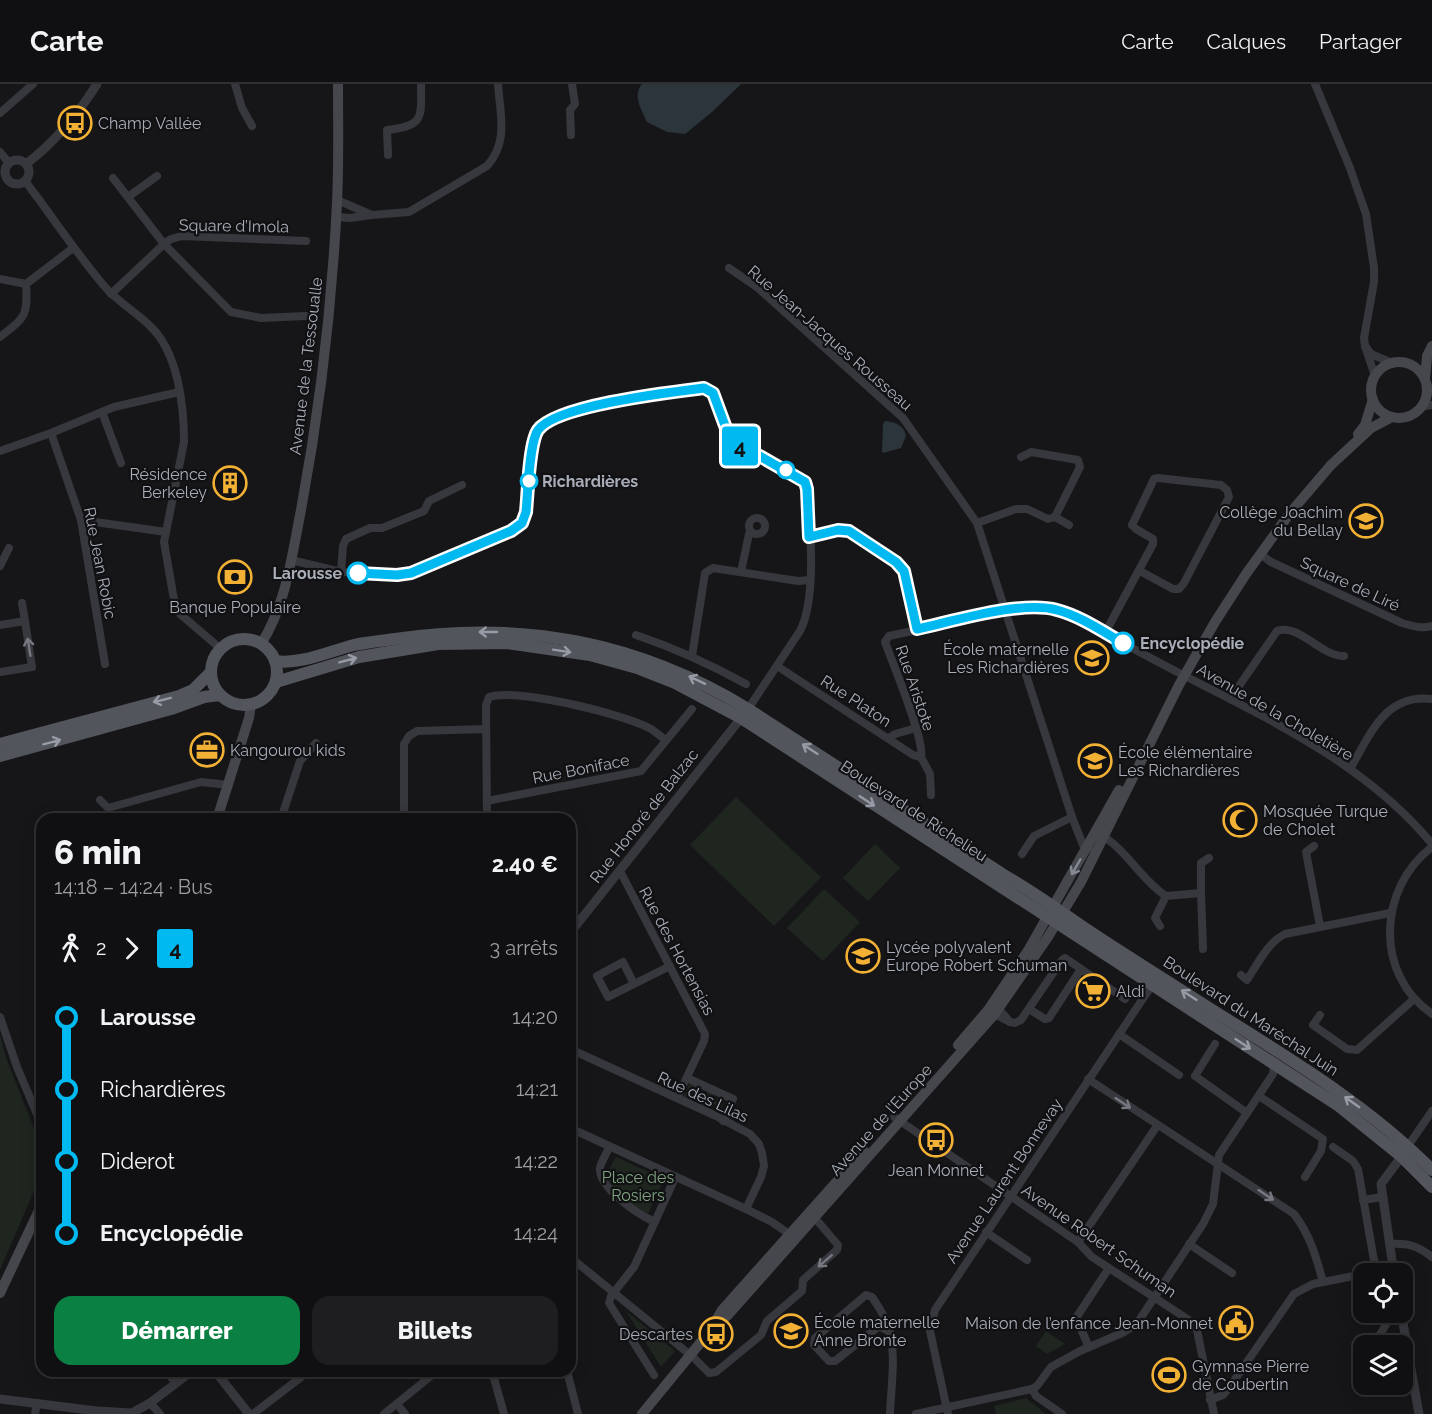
<!DOCTYPE html>
<html lang="fr">
<meta charset="utf-8">
<style>
body{margin:0;font-family:Raleway,sans-serif;background:#1e1e20;color:#f1f3f6;height:100vh;display:flex;flex-direction:column;font-size:22px;white-space:nowrap}
*{box-sizing:border-box;margin:0}
p{font-size:20px;color:#9c9d9f}
.icon{flex:none;width:33px;height:33px;fill:none;stroke:currentColor;stroke-width:2;stroke-linecap:round;stroke-linejoin:round}
.map{position:relative;flex:1;overflow:hidden}
.sheet{position:absolute;left:36px;top:729px;width:540px;height:564px;display:flex;flex-direction:column;background:#101012;border-radius:18px;box-shadow:0 3px 15px #0003,0 0 0 2px #303032}
.sheet>*{flex:none}
.badge{padding:0 12px;border-radius:4px;font-size:21px;line-height:39px}
.controls{position:absolute;left:1353px;top:1179px;display:grid;gap:12px}
.controls a{display:grid;place-items:center;width:60px;height:60px;border-radius:12px;background:#101012;box-shadow:0 3px 15px #0003,0 0 0 2px #303032;font-size:30px}
.map>.badge{position:absolute;translate:-50% -50%;box-shadow:0 0 0 3px #fff}
.legs{display:flex;align-items:center;gap:9px;height:66px;padding:0 18px;font-size:20px}
.legs p{margin-inline-start:auto}
.summary{display:flex;align-items:center;justify-content:space-between;height:102px;padding:0 18px}
h1{font-size:33px;font-weight:800;line-height:45px}
.action{display:flex;gap:12px;margin-top:auto;padding:12px 18px}
.action a{flex:1;height:69px;border-radius:18px;background:#0b8043;color:#fff;font-size:24px;font-weight:800;line-height:69px;text-align:center}
.action a+a{background:#1e1e20;color:#f1f3f6}
ul{padding:0 18px;list-style:none}
li{display:flex;align-items:center;gap:21px;height:72px;font-size:22px}
li i{display:grid;place-items:center;width:9px;height:100%;margin:0 8px;background:currentColor}
li i::after{content:'';width:15px;height:15px;margin:-8px;border:4px solid;border-radius:50%;background:#101012}
li p{margin-inline-start:auto}
li:first-child i{background:linear-gradient(#0000 50%,currentColor 0)}
li:last-child i{background:linear-gradient(currentColor 50%,#0000 0)}
header{display:flex;align-items:center;gap:36px;box-sizing:border-box;height:84px;padding:0 30px;background:#101012;border-bottom:2px solid #303032}
header strong{font-size:28px}
nav{display:flex;gap:33px;margin-inline-start:auto;font-size:21px}
.map>svg:first-child{display:block}
.green{fill:#1e261f}
.water{fill:#2c353c}
.lines{fill:none;stroke-linecap:round;stroke-linejoin:round}
.minor{stroke:#37383d;stroke-width:8}
.tertiary{stroke:#37383d;stroke-width:9}
.secondary{stroke:#45474d;stroke-width:10}
.primary{stroke:#53555c;stroke-width:12}
.oneway{stroke:#979ba6}
.oneway2{stroke:#757881}
.oneway3{stroke:#858993}
.line-1-casing{stroke:#fff;stroke-width:14}
.line-1{stroke:#00b9f1;stroke-width:9}
.stop-1-dot{fill:#fff;stroke:#00b9f1;stroke-width:3}
.labels{text-anchor:middle;dominant-baseline:central;stroke-width:4.5;stroke-linejoin:round;paint-order:stroke}
.poi-label{font-size:16px;fill:#a8adb8;stroke:#111113;text-anchor:start}
.street-label{font-size:16px;fill:#a8adb8;stroke:#111113}
.stop-label{font-size:16px;font-weight:bold;fill:#a8adb8;stroke:#111113;text-anchor:start}
.park-label{font-size:16px;fill:#7fa381;stroke:#111113}
</style>
<header>
<strong>Carte</strong>
<nav><a>Carte</a><a>Calques</a><a>Partager</a></nav>
</header>
<div class="map">
<svg width="1432" height="1330" viewBox="0 0 1432 1330">
<rect width="100%" height="100%" fill="#161618"/>
<!-- green -->
<g class="green">
<polygon points="736,713 821,793 774,842 690,761"/>
<polygon points="875,760 900,784 868,817 843,794"/>
<polygon points="824,805 860,838 823,877 787,844"/>
<polygon points="0,950 6,974 42,1065 42,1088 0,1186"/>
<polygon points="690,998 698,1002 693,1006 704,1011 710,1007 715,1010 710,1014 723,1020 721,1024 708,1018 702,1022 697,1019 702,1016 692,1011 686,1014 683,1013"/>
<path d="M616 1073 664 1095 648 1130C637 1123 604 1105 608 1091 609 1085 613 1078 616 1073Z"/>
<polygon points="626,1227 675,1267 661,1283"/>
<polygon points="1046,1247 1065,1260 1047,1270 1036,1262"/>
<polygon points="1026,1314 1046,1330 996,1330 994,1322"/>
</g>
<!-- water -->
<g class="water">
<path d="M642 0H741L712 28 685 50 667 48 647 38C642 26 632 12 642 0Z"/>
<path d="M885 337C895 338 904 341 906 352L901 364 883 369 882 368 883 340Z"/>
</g>
<g class="lines">
<!-- minor -->
<g class="minor">
<polyline points="235,0 242,24 252,42"/>
<polyline points="1315,0 1350,84 1366,130 1374,184 1374,198 1364,254 1365,262"/>
<polyline points="0,29 33,0"/>
<polyline points="571,51 570,26 575,20 572,0"/>
<polyline points="0,68 9,79"/>
<path d="M388 71 387 46C425 42 421 33 421 0"/>
<polyline points="113,94 164,160 231,228 261,234 306,232"/>
<path d="M25 97C52 132 76 169 105 203 118 218 136 228 150 242 178 268 184 321 184 358L164 458 173 510 176 525 180 530 221 565"/>
<polyline points="128,113 157,92"/>
<path d="M372 131 409 128 487 82C509 58 500 30 498 0"/>
<polyline points="336,133 350,134 372,131 337,116"/>
<polyline points="729,184 758,204 903,334 977,439 1072,733 1083,761 1089,765"/>
<polyline points="0,195 26,200 73,164"/>
<polyline points="111,210 164,160 171,155 182,152 306,157"/>
<path d="M0 253C25 233 28 233 26 200"/>
<polyline points="1375,292 1365,262 1371,270 1392,279"/>
<polyline points="1427,302 1432,307"/>
<polyline points="1421,323 1432,321"/>
<polyline points="102,328 121,379"/>
<polyline points="51,349 81,436 105,580"/>
<polyline points="0,367 51,349 114,323 179,308"/>
<polyline points="1021,373 1031,368 1078,376 1080,383 1055,433"/>
<circle cx="757" cy="442" r="8"/>
<polyline points="81,436 166,448"/>
<polyline points="977,439 1016,425 1027,425 1048,435 1055,433 1069,441"/>
<polyline points="809,453 838,446 849,447 896,478 904,487 917,545"/>
<path d="M1260 470 1271 478 1402 539C1413 542 1421 545 1432 542"/>
<path d="M291 476 341 488 397 491 411 489 511 447 522 439 526 428C528 410 529 359 538 346 556 321 672 308 704 304L713 309 730 355 797 393 805 398 808 405C810 444 817 514 800 547L748 625"/>
<polyline points="0,482 9,464"/>
<polyline points="341,488 343,462 346,455 370,444 382,444 424,427 429,417 462,401"/>
<polyline points="741,488 749,450 751,448"/>
<polyline points="22,519 25,537"/>
<polyline points="0,541 25,537 32,583 0,588"/>
<polyline points="1105,549 1153,460 1153,455 1136,445 1132,441 1154,395 1158,394 1221,401 1227,406 1229,413 1184,499 1179,505 1173,505 1140,487"/>
<path d="M636 551C677 565 708 579 746 600"/>
<polyline points="692,572 705,489 713,484 798,497 810,496"/>
<polyline points="777,582 913,671 921,673"/>
<path d="M1230 615 1277 547C1299 539 1320 572 1344 572"/>
<polyline points="889,654 895,650 916,644"/>
<path d="M1350 685C1370 651 1385 609 1432 615"/>
<path d="M931 711 930 690 921 673C925 656 893 580 885 558L889 552 1023 523H1045L1073 532C1110 552 1148 573 1185 592 1273 637 1368 682 1432 760"/>
<polyline points="100,716 108,724 201,698 229,701"/>
<polyline points="487,717 641,687 692,625"/>
<polyline points="281,735 300,677 316,659"/>
<polyline points="404,735 404,660 409,652 417,647 486,645"/>
<path d="M487 735 486 621 489 613C518 604 624 630 651 645 656 648 661 653 666 656"/>
<path d="M1099 750C1126 764 1140 795 1166 812L1155 834 1160 842"/>
<polyline points="1314,762 1306,768 1320,842"/>
<path d="M1432 763C1378 804 1374 890 1432 930"/>
<polyline points="1022,770 1034,752 1072,733"/>
<polyline points="620,787 705,950 704,957 677,1014"/>
<polyline points="1201,809 1201,779 1209,774"/>
<polyline points="1166,812 1201,809 1203,865"/>
<path d="M1241 891 1247 896C1257 881 1268 858 1285 850L1390 829"/>
<polyline points="634,900 623,878 597,892 608,913 670,882"/>
<polyline points="1029,925 1045,935 1049,934 1081,885"/>
<polyline points="992,929 1010,938 998,924"/>
<polyline points="1320,931 1313,941 1347,965 1357,966 1414,915"/>
<polyline points="0,933 17,983 42,1042"/>
<polyline points="1010,938 1015,939 1021,936 1062,876 1065,874 1125,915"/>
<polyline points="1119,950 1179,991"/>
<polyline points="1215,960 1195,992 1247,1029"/>
<polyline points="570,965 716,1032 750,1050 759,1060 762,1069 764,1082 761,1093 746,1125"/>
<polyline points="687,994 733,1015 723,1037"/>
<path d="M1088 995 1294 1130C1310 1151 1316 1172 1323 1198"/>
<polyline points="1259,1012 1323,1055 1321,1067 1305,1093"/>
<polyline points="894,1033 1078,1158 1092,1173 1189,1236 1197,1246 1214,1330"/>
<polyline points="570,1044 746,1125 772,1138 789,1150"/>
<polyline points="1408,1062 1432,1027"/>
<path d="M609 1063C607 1070 601 1077 600 1084 598 1104 639 1131 655 1138"/>
<polyline points="1333,1063 1353,1077 1358,1085 1376,1188"/>
<polyline points="1363,1116 1382,1113"/>
<polyline points="986,1148 1027,1176"/>
<polyline points="1078,1158 1157,1042"/>
<polyline points="1189,1160 1232,1189"/>
<path d="M1390 1160C1408 1159 1418 1162 1432 1173"/>
<polyline points="570,1173 694,1274 709,1289 716,1288 761,1251 767,1237 802,1207 803,1196 837,1166 838,1161 814,1133"/>
<polyline points="1373,1262 1390,1234 1402,1230"/>
<polyline points="1089,1263 1076,1234 1109,1184"/>
<polyline points="166,1287 176,1299"/>
<polyline points="492,1287 504,1330"/>
<polyline points="567,1287 578,1330"/>
<polyline points="1355,1287 1364,1275"/>
<polyline points="654,1291 609,1219 611,1212 634,1183 675,1094"/>
<polyline points="1032,1305 1036,1312 1062,1330"/>
<polyline points="1210,1316 1223,1311 1229,1304 1294,1210 1313,1200 1364,1190"/>
<polyline points="150,1319 160,1330"/>
<polyline points="397,1320 405,1330"/>
<polyline points="35,1330 37,1319"/>
<polyline points="253,1330 309,1287"/>
<polyline points="384,1330 437,1287"/>
<path d="M890 1330C891 1302 897 1269 888 1242 885 1232 878 1222 872 1213L866 1211 815 1254 814 1261 829 1277H835L879 1242 890 1248"/>
<polyline points="916,1330 1032,1305 1037,1302 1051,1283 1080,1267 1122,1249 1134,1242 1140,1235 1203,1140 1213,1120 1219,1071 1273,990 1274,981"/>
<polyline points="948,1330 930,1247 935,1226 1152,901"/>
</g>
<!-- tertiary -->
<g class="tertiary">
<circle cx="17" cy="88" r="12"/>
<path d="M26 80C55 58 78 30 97 0"/>
<polyline points="570,849 745,629"/>
<polyline points="1394,1190 1381,1100 1404,1069"/>
<polyline points="1401,1228 1419,1330"/>
<polyline points="215,1287 249,1330"/>
<polyline points="0,1315 97,1327 132,1329 150,1319 192,1287"/>
</g>
<!-- secondary -->
<g class="secondary">
<circle cx="1399" cy="306" r="28"/>
<polyline points="1425,295 1427,272 1432,262"/>
<polyline points="1358,350 1365,341 1373,315"/>
<path d="M261 560C286 521 292 471 301 426 320 324 332 222 337 118 339 79 338 39 338 0"/>
<polyline points="217,735 249,634 251,620"/>
<polyline points="958,961 988,926 1029,865 1119,706"/>
<polyline points="0,1209 42,1120"/>
<polyline points="710,1247 728,1231 994,931 1048,853 1081,798 1179,601 1215,538 1246,490 1290,429 1331,381 1371,344 1392,333"/>
<polyline points="642,1330 710,1247 722,1226 864,1067"/>
</g>
<!-- primary -->
<g class="primary">
<circle cx="244" cy="588" r="33"/>
<path d="M275 577C300 581 330 567 354 561 367 558 381 557 395 555 522 536 638 558 748 625L1007 793C1033 808 1058 826 1083 843 1117 866 1153 888 1187 910 1271 964 1361 1014 1432 1086"/>
<polyline points="276,598 359,573 438,560 507,559 590,571 637,584 675,599 741,634 1339,1022 1401,1072 1432,1103"/>
<polyline points="0,660 179,612 193,606 211,588"/>
<polyline points="0,672 171,625 204,613 220,611"/>
</g>
</g>
<!-- one-way arrows -->
<defs><path id="oneway-shaft" d="M-6 0H5M1.5-3L5.5 0L1.5 3" fill="none" stroke-width="1.6" stroke-linecap="round" stroke-linejoin="round" transform="scale(1.5)"/></defs>
<g class="oneway">
<use href="#oneway-shaft" transform="translate(488 548) rotate(180)"/>
<use href="#oneway-shaft" transform="translate(562 567) rotate(9)"/>
<use href="#oneway-shaft" transform="translate(348 576) rotate(-15)"/>
<use href="#oneway-shaft" transform="translate(697 596) rotate(-155)"/>
<use href="#oneway-shaft" transform="translate(162 616) rotate(166)"/>
<use href="#oneway-shaft" transform="translate(52 658) rotate(-15)"/>
<use href="#oneway-shaft" transform="translate(810 665) rotate(-147)"/>
<use href="#oneway-shaft" transform="translate(867 717) rotate(33)"/>
<use href="#oneway-shaft" transform="translate(1189 911) rotate(-147)"/>
<use href="#oneway-shaft" transform="translate(1243 960) rotate(33)"/>
<use href="#oneway-shaft" transform="translate(1352 1018) rotate(-145)"/>
</g>
<g class="oneway2">
<use href="#oneway-shaft" transform="translate(29 563) rotate(-99)"/>
<use href="#oneway-shaft" transform="translate(1123 1019) rotate(34)"/>
<use href="#oneway-shaft" transform="translate(1266 1111) rotate(34)"/>
<use href="#oneway-shaft" transform="translate(825 1177) rotate(139)"/>
</g>
<use class="oneway3" href="#oneway-shaft" transform="translate(1076 783) rotate(120)"/>
<g class="lines">
<!-- line-1 casing -->
<g class="line-1-casing">
<path id="line-1" d="M358 489 397 491 411 489 511 447 522 439 526 428C528 409 529 359 538 346 556 321 672 308 704 304L713 309 730 355 805 398 807 405 809 453 838 446 849 447 896 478 904 487 917 545C954 537 1022 516 1057 526 1080 532 1102 547 1123 559"/>
</g>
<!-- line-1 -->
<use href="#line-1" class="line-1"/>
</g>
<!-- icons -->
<defs>
<g id="bus-ring" transform="scale(1.725)"><circle r="9.5" fill="#111113" stroke="#f2b134" stroke-width="1.5"/><path d="M-5-6H5V4H4V6H2V4H-2V6H-4V4H-5ZM-3.5-4V0h7V-4ZM-3.5 1.2v1.5H-2V1.2ZM2 1.2v1.5H3.5V1.2Z" fill="#f2b134"/></g>
<g id="building-ring" transform="scale(1.725)"><circle r="9.5" fill="#111113" stroke="#f2b134" stroke-width="1.5"/><path d="M-4-6H4V6H1V3H-1V6H-4ZM-2.5-4.3h1.7v1.8h-1.7ZM.8-4.3h1.7v1.8H.8ZM-2.5-1h1.7V.8h-1.7ZM.8-1h1.7V.8H.8Z" fill="#f2b134"/></g>
<g id="school-ring" transform="scale(1.725)"><circle r="9.5" fill="#111113" stroke="#f2b134" stroke-width="1.5"/><path d="M0-5L7-2L0 1L-7-2ZM-4 1L0 2.5L4 1V4Q0 6-4 4Z" fill="#f2b134"/></g>
<g id="bank-ring" transform="scale(1.725)"><circle r="9.5" fill="#111113" stroke="#f2b134" stroke-width="1.5"/><path d="M-6-4H6V4H-6ZM0-2.3a2.3 2.3 0 1 0 0 4.6a2.3 2.3 0 1 0 0-4.6Z" fill="#f2b134"/></g>
<g id="office-ring" transform="scale(1.725)"><circle r="9.5" fill="#111113" stroke="#f2b134" stroke-width="1.5"/><path d="M-6-3h4V-5.5h4V-3h4V5H-6ZM-1-4.5V-3h2v-1.5ZM-6 0V1H6V0Z" fill="#f2b134"/></g>
<g id="mosque-ring" transform="scale(1.725)"><circle r="9.5" fill="#111113" stroke="#f2b134" stroke-width="1.5"/><path d="M3.5-4.9A6 6 0 1 0 3.5 4.9A5 5 0 1 1 3.5-4.9Z" fill="#f2b134"/></g>
<g id="supermarket-ring" transform="scale(1.725)"><circle r="9.5" fill="#111113" stroke="#f2b134" stroke-width="1.5"/><path d="M-6-5.5h2.5l.6 2H6L4.5 2H-2.5L-4.4-4H-6ZM-1.5 3.2a1.3 1.3 0 1 0 .1 0ZM3 3.2a1.3 1.3 0 1 0 .1 0Z" fill="#f2b134"/></g>
<g id="civic-ring" transform="scale(1.725)"><circle r="9.5" fill="#111113" stroke="#f2b134" stroke-width="1.5"/><path d="M-.6-6.5H3V-4.5H.6V-3L4-1V1h2V6H-6V1h2V-1L-.6-3ZM-1.2 2.5V6h2.4V2.5Z" fill="#f2b134"/></g>
<g id="stadium-ring" transform="scale(1.725)"><circle r="9.5" fill="#111113" stroke="#f2b134" stroke-width="1.5"/><path d="M0-5a6.5 5 0 1 0 0 10a6.5 5 0 1 0 0-10ZM-3.5-1.8h7v3.6h-7Z" fill="#f2b134"/></g>
</defs>
<g fill-rule="evenodd">
<use href="#bus-ring" x="75" y="39"/>
<use href="#building-ring" x="230" y="399"/>
<use href="#school-ring" x="1366" y="437"/>
<use href="#bank-ring" x="235" y="493"/>
<use href="#school-ring" x="1092" y="574"/>
<use href="#office-ring" x="207" y="666"/>
<use href="#school-ring" x="1095" y="677"/>
<use href="#mosque-ring" x="1240" y="736"/>
<use href="#school-ring" x="863" y="872"/>
<use href="#supermarket-ring" x="1093" y="907"/>
<use href="#bus-ring" x="936" y="1056"/>
<use href="#civic-ring" x="1236" y="1239"/>
<use href="#school-ring" x="791" y="1247"/>
<use href="#bus-ring" x="716" y="1250"/>
<use href="#stadium-ring" x="1169" y="1291"/>
</g>
<!-- markers -->
<g class="stop-1-dot">
<circle cx="786" cy="386" r="8"/>
<circle cx="529" cy="397" r="8"/>
<circle cx="358" cy="489" r="10"/>
<circle cx="1123" cy="559" r="10"/>
</g>
<g class="labels">
<!-- poi labels -->
<g class="poi-label">
<text x="98" y="39">Champ Vallée</text>
<text x="207" y="390" text-anchor="end">Résidence<tspan x="207" dy="18">Berkeley</tspan></text>
<text x="1343" y="428" text-anchor="end">Collège Joachim<tspan x="1343" dy="18">du Bellay</tspan></text>
<text x="235" y="523" text-anchor="middle">Banque Populaire</text>
<text x="1069" y="565" text-anchor="end">École maternelle<tspan x="1069" dy="18">Les Richardières</tspan></text>
<text x="230" y="666">Kangourou kids</text>
<text x="1118" y="668">École élémentaire<tspan x="1118" dy="18">Les Richardières</tspan></text>
<text x="1263" y="727">Mosquée Turque<tspan x="1263" dy="18">de Cholet</tspan></text>
<text x="886" y="863">Lycée polyvalent<tspan x="886" dy="18">Europe Robert Schuman</tspan></text>
<text x="1116" y="907">Aldi</text>
<text x="936" y="1086" text-anchor="middle">Jean Monnet</text>
<text x="814" y="1238">École maternelle<tspan x="814" dy="18">Anne Bronte</tspan></text>
<text x="1213" y="1239" text-anchor="end">Maison de l’enfance Jean-Monnet</text>
<text x="693" y="1250" text-anchor="end">Descartes</text>
<text x="1192" y="1282">Gymnase Pierre<tspan x="1192" dy="18">de Coubertin</tspan></text>
</g>
<!-- street labels -->
<g class="street-label">
<text transform="translate(234 142) rotate(1)">Square d’Imola</text>
<text transform="translate(830 254) rotate(41)">Rue Jean-Jacques Rousseau</text>
<text transform="translate(306 282) rotate(-83)">Avenue de la Tessoualle</text>
<text transform="translate(100 479) rotate(79)">Rue Jean Robic</text>
<text transform="translate(1350 500) rotate(25)">Square de Liré</text>
<text transform="translate(915 604) rotate(71)">Rue Aristote</text>
<text transform="translate(856 617) rotate(33)">Rue Platon</text>
<text transform="translate(1275 628) rotate(30)">Avenue de la Choletière</text>
<text transform="translate(581 685) rotate(-11)">Rue Boniface</text>
<text transform="translate(914 727) rotate(33)">Boulevard de Richelieu</text>
<text transform="translate(644 732) rotate(-52)">Rue Honoré de Balzac</text>
<text transform="translate(677 867) rotate(62)">Rue des Hortensias</text>
<text transform="translate(1251 932) rotate(33)">Boulevard du Maréchal Juin</text>
<text transform="translate(703 1013) rotate(25)">Rue des Lilas</text>
<text transform="translate(881 1036) rotate(-48)">Avenue de l’Europe</text>
<text transform="translate(1004 1097) rotate(-56)">Avenue Laurent Bonnevay</text>
<text transform="translate(1099 1157) rotate(35)">Avenue Robert Schuman</text>
</g>
<!-- stop labels -->
<g class="stop-label">
<text x="542" y="397">Richardières</text>
<text x="342" y="489" text-anchor="end">Larousse</text>
<text x="1140" y="559">Encyclopédie</text>
</g>
<!-- park labels -->
<g class="park-label">
<text x="638" y="1093">Place des<tspan x="638" dy="18">Rosiers</tspan></text>
</g>
</g>
</svg>
<div class="controls">
<a><svg class="icon" aria-label="locate" viewBox="0 0 24 24"><circle cx="12" cy="12" r="6"/><path d="M12 2v4M12 18v4M2 12h4M18 12h4"/></svg></a>
<a><svg class="icon" aria-label="layers" viewBox="0 0 24 24"><path d="M12 4l9 5-9 5-9-5zM3 14l9 5 9-5"/></svg></a>
</div>
<b class="badge" style="left:740px;top:362px;background:#00b9f1;color:#111">4</b>
<section class="sheet">
<div class="summary"><div><h1>6 min</h1><p>14:18 – 14:24 · Bus</p></div><b>2.40 €</b></div>
<div class="legs"><svg class="icon" aria-label="walk" viewBox="0 0 24 24"><circle cx="13" cy="4" r="2"/><path d="M13 8l-2 6 4 7M11 14l-3 7M7 12l3-4h3l4 4"/></svg>2<svg class="icon" aria-label="forward" viewBox="0 0 24 24"><path d="M9 5l7 7-7 7"/></svg><b class="badge" style="background:#00b9f1;color:#111">4</b><p>3 arrêts</p></div>
<ul>
<li><i style="color:#00b9f1"></i><b>Larousse</b><p>14:20</p></li>
<li><i style="color:#00b9f1"></i><span>Richardières</span><p>14:21</p></li>
<li><i style="color:#00b9f1"></i><span>Diderot</span><p>14:22</p></li>
<li><i style="color:#00b9f1"></i><b>Encyclopédie</b><p>14:24</p></li>
</ul>
<div class="action"><a>Démarrer</a><a>Billets</a></div>
</section>
</div>
